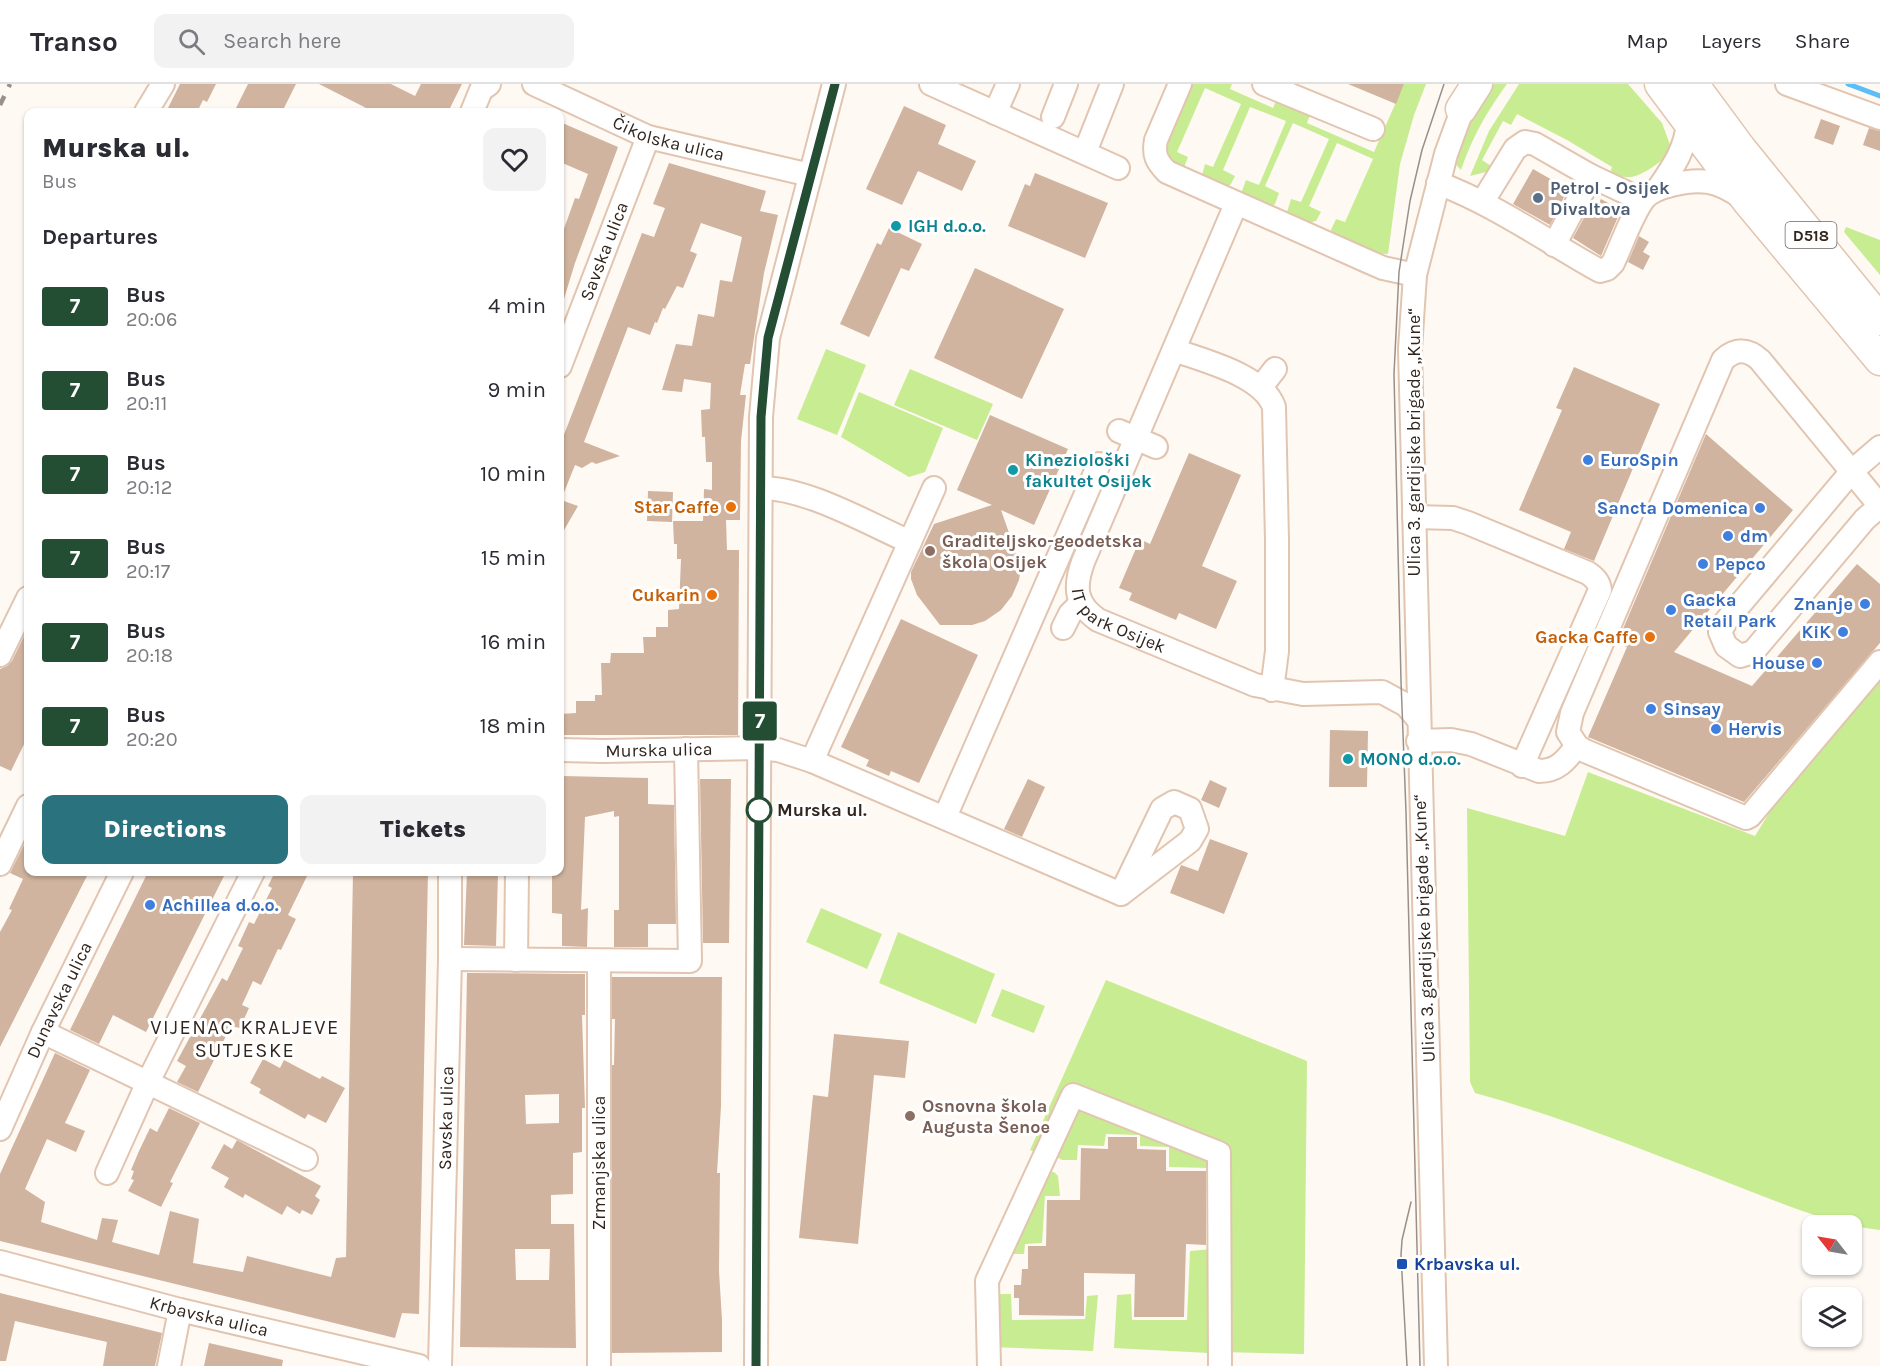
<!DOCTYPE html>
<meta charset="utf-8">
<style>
body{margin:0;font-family:Karla,sans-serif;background:#f2f2f3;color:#2b2b33;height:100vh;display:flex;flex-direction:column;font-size:22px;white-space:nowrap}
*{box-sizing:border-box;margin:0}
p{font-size:20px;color:#7c7c81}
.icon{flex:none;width:33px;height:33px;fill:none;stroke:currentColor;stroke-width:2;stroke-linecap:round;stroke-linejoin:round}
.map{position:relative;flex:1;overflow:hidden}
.sheet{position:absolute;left:24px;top:24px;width:540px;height:768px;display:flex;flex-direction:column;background:#fff;border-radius:12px;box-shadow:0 2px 4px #0004}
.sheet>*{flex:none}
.badge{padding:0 12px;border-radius:4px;font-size:21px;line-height:39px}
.needle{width:39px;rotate:301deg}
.tools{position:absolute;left:1802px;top:1131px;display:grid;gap:12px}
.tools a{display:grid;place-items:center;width:60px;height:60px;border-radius:12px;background:#fff;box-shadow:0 2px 4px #0004;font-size:30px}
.map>.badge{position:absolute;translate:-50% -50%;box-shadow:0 0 0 3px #fff}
h2{padding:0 18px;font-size:22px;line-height:54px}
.round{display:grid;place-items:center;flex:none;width:63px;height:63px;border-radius:12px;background:#f2f2f3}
.overview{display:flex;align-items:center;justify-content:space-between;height:102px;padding:0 18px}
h1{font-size:28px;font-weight:800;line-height:45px}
.button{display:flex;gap:12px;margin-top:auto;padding:12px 18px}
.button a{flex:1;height:69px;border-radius:12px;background:#2a727d;color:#fff;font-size:24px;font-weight:800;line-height:69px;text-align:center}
.button a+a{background:#f2f2f3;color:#2b2b33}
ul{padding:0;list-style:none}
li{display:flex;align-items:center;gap:18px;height:84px;padding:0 18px}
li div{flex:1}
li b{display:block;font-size:22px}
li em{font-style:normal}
li .badge{min-width:66px;font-weight:700;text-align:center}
header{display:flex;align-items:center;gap:36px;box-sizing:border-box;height:84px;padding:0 30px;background:#fff;border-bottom:2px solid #e1e1e2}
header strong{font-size:28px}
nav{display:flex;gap:33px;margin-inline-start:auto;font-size:21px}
.search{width:420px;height:54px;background:#f2f2f3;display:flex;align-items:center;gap:15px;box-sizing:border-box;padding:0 21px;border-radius:12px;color:#7c7c81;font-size:22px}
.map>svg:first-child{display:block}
.green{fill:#c8ec91}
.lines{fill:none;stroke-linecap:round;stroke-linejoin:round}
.stream{stroke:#5abff7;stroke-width:5}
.building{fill:#d0b49f;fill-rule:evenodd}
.minor-casing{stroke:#e1c5b0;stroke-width:26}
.major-casing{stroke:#e1c5b0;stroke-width:33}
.minor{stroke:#fff;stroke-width:22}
.major{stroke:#fff;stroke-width:30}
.tram{stroke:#99908a;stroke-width:1.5}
.rail{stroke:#99908a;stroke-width:4.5;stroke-dasharray:10 10;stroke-linecap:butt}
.line-casing{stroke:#fff;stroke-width:14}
.line{stroke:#244e34;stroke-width:9}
.service-dot{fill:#5c6f8a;stroke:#fff;stroke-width:2}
.culture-dot{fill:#0f9aa8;stroke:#fff;stroke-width:2}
.shop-dot{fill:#3f7fe0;stroke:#fff;stroke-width:2}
.food-dot{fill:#e8710a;stroke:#fff;stroke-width:2}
.education-dot{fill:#8d6e63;stroke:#fff;stroke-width:2}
.stop-dot{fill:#fff;stroke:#244e34;stroke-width:3}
.transit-dot{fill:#1a4fb4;stroke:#fff;stroke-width:2}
.labels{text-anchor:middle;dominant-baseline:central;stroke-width:6;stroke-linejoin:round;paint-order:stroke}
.shield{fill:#fff;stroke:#6f6762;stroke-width:1.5}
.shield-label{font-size:16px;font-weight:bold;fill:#31261e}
.street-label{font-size:18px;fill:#31261e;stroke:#fff}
.service-label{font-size:18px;font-weight:bold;fill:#4e5e75;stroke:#fff;text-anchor:start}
.culture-label{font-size:18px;font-weight:bold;fill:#0d838f;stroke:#fff;text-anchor:start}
.shop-label{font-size:18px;font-weight:bold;fill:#366cbe;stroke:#fff;text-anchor:start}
.food-label{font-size:18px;font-weight:bold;fill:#c56008;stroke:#fff;text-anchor:end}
.education-label{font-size:18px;font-weight:bold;fill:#785e54;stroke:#fff;text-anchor:start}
.stop-label{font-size:18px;font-weight:bold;fill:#31261e;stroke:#fff;text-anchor:start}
.transit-label{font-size:18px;font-weight:bold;fill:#164399;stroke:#fff;text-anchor:start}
.neighbourhood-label{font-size:20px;letter-spacing:1.5px;fill:#31261e;stroke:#fff}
</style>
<header>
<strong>Transo</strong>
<div class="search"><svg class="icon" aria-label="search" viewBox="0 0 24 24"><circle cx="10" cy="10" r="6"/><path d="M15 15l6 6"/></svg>Search here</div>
<nav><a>Map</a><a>Layers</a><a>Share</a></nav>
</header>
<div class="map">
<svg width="1880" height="1282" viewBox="0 0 1880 1282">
<rect width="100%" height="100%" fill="#fff9f4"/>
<!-- green -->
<g class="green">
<polygon points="1188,0 1232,0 1230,5 1273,24 1278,12 1312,26 1307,39 1374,68 1404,0 1426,0 1414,31 1400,80 1388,170 1372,169 1333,151 1331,146 1336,135 1345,138 1373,75 1337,59 1309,122 1321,128 1316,137 1308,139 1290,133 1287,128 1291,115 1301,118 1329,55 1293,39 1265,102 1279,109 1275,120 1268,124 1244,115 1242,107 1246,96 1259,101 1286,37 1250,23 1223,86 1235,92 1231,100 1225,105 1201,95 1205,80 1213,83 1241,20 1205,4 1177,68 1188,73 1183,86 1162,72"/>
<path d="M1490 0H1507C1486 29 1473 52 1461 86 1457 82 1455 80 1454 74 1453 59 1482 15 1490 0Z"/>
<path d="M1519 0H1628L1662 39 1672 66C1664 76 1643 92 1630 93 1624 94 1615 90 1610 89L1612 83 1567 56 1517 30 1511 41 1503 37 1482 76 1491 82 1486 88 1470 92 1489 47Z"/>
<polygon points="1846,143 1880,156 1880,191 1844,148"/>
<polygon points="826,265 866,281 837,351 797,335"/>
<polygon points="910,285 993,320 977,356 894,321"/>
<polygon points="859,308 943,344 925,388 909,393 841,353"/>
<path d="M1880 592V1146C1828 1140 1779 1118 1729 1099 1645 1067 1562 1033 1475 1009L1470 998 1467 724 1565 752 1588 688 1755 752 1777 716Z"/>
<polygon points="821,824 882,850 867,885 806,858"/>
<polygon points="898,848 995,890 976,940 879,899"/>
<polygon points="1106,896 1307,977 1304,1270 1220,1268 1227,1061 1071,999 1039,1070 1030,1066"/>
<polygon points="1002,905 1045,922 1034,949 991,932"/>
<polygon points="1080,1021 1217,1072 1210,1084 1169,1083 1169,1063 1140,1062 1140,1051 1106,1050 1104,1062 1078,1061 1077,1076 1062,1076 1055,1072"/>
<polygon points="1043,1087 1054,1088 1058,1092 1060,1112 1045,1112 1042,1159 1025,1160 1024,1170 1012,1170"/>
<polygon points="1212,1165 1209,1269 1114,1264 1117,1211 1131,1210 1132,1236 1187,1236 1190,1167"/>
<polygon points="1000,1210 1011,1210 1012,1236 1085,1235 1087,1212 1098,1211 1093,1267 989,1263 995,1218"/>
</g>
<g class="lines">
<!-- stream -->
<polyline class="stream" points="1848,0 1880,12"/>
</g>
<!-- building -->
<g class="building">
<polygon points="180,0 216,0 207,18 203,16 197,28 166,28"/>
<polygon points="248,0 296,0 282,28 234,28"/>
<polygon points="319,0 391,0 415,12 421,0 462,0 448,28 374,28"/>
<polygon points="1348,0 1404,0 1396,20"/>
<polygon points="904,22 946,41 938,60 976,77 962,107 918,87 902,121 866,105"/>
<polygon points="1821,35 1840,42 1833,61 1814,54"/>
<polygon points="560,38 618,63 575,179 563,218 560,217 560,156 575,114 579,115 588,90 560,78"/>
<polygon points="1869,44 1880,47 1880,67 1863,61"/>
<polygon points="669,79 766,107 760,127 778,131 764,189 750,280 745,280 740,311 746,311 741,357 740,436 726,436 727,466 739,466 738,651 560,651 560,630 576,629 576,617 595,617 595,611 602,611 601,579 610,579 611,569 644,569 643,553 656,553 656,543 668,543 668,526 679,525 681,475 677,475 677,460 674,460 673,437 703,437 704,405 712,406 712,378 706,378 705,353 702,353 701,326 710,325 711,299 684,295 682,308 662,306 676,260 692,262 698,230 714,233 720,196 732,198 742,153 701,139 690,167 697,170 683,204 677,202 665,225 663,224 657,239 655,238 650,251 628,243 584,358 620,372 596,380 592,378 582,384 575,381 561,416 578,422 560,453 560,361 642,149 654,153 665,124 653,120"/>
<polygon points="1533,85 1568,105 1550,141 1513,120"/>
<polygon points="1035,89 1108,119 1085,174 1008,142 1025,100 1030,102"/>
<polygon points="1601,115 1621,126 1601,172 1573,154 1592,119 1597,122"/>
<polygon points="889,144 922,160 909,187 901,184 869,253 840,240 877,159 881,161"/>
<polygon points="1639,152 1649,158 1643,168 1650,172 1643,186 1628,178"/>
<polygon points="975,184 1064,225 1022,315 934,274"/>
<polygon points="1574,283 1660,320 1594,477 1564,465 1571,448 1519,426 1562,326 1556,324"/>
<polygon points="990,331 1068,365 1034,441 1001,426 1021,483 1019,496 1012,512 1001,526 985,537 972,541 940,541 917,511 911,495 911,488 934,440 992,421 957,406"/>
<polygon points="1706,350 1793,426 1674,568 1752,602 1857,480 1880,500 1880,559 1744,718 1588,653 1627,563 1617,559"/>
<polygon points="1189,369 1241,391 1202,482 1237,497 1216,545 1179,529 1176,536 1129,516 1132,509 1119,504 1140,455 1150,460"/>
<polygon points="648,407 673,408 672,438 647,437"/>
<polygon points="901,535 978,571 919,699 891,687 889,692 866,682 869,676 841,663"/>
<polygon points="28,544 28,652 11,687 0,682 0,585 7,582 12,577"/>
<polygon points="1330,646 1368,647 1367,703 1329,703"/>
<polygon points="562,692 648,694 648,720 674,721 676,840 648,840 648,863 614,863 614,826 619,826 619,732 614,733 614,727 585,733 581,826 588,824 587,863 562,862 562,830 552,829 552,788 560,788 560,728 562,728"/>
<polygon points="700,695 731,695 729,859 703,859"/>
<polygon points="1028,695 1045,703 1022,753 1004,745"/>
<polygon points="1210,696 1227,704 1219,724 1201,716"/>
<polygon points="1210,755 1248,769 1224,830 1170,809 1181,781 1198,787"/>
<polygon points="24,761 28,763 28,788 89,788 0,963 0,848 12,826 9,825 23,795 10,789"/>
<polygon points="148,788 226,788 146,948 113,931 99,960 70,946"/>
<polygon points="275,788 309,788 288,831 296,835 281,866 278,865 261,901 253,897 242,921 249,924 240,944 231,942 198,1008 177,998 186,982 177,977 222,894 227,897 243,864 238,862 249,838 254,840 272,804 268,802"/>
<polygon points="353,788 428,788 419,1230 402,1229 395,1254 0,1157 0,1090 55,969 90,986 65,1039 85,1047 76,1068 47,1055 25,1105 45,1118 41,1138 97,1156 102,1134 118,1136 112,1158 159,1171 170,1127 199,1135 193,1179 243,1188 247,1172 331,1193 336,1174 346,1173"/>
<polygon points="467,788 498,788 496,862 464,861"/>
<path d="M467 889 585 890V931H582L585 1024H582V1068L573 1069V1110L551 1111V1140H574L576 1264 460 1263ZM559 1010V1039L526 1040 525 1011ZM515 1165H550L549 1196H516Z"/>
<polygon points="612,893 722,893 721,1022 717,1089 720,1089 719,1187 722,1236 722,1268 612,1269 612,981 614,981 615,935 612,935"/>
<polygon points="834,950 909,957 905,994 874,991 858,1160 799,1154 813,1011 828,1013"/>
<polygon points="263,975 280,984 284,976 320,995 322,992 345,1004 326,1039 308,1030 305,1035 259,1009 261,1005 250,999"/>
<polygon points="169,1024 200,1039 170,1098 173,1099 161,1123 128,1107 134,1096 131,1095 134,1087 131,1086 139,1067 150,1044 157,1048"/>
<polygon points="1108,1053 1137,1053 1137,1065 1166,1066 1166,1087 1206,1087 1206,1161 1186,1160 1184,1233 1134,1233 1135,1190 1084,1189 1084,1232 1019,1231 1019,1214 1014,1214 1014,1201 1021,1201 1022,1185 1028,1185 1028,1162 1046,1162 1047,1116 1080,1116 1081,1064 1108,1065"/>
<polygon points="237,1056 321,1102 315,1112 320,1116 312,1131 302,1126 300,1130 287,1122 282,1131 245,1110 243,1114 224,1103 229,1094 211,1084 224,1060 232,1065"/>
<polygon points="0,1209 162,1249 155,1282 103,1282 107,1258 15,1237 6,1277 0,1277"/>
<polygon points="209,1259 283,1276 282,1282 204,1282"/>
</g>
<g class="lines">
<!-- minor casing -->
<g class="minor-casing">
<g id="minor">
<path id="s1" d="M534 0 648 53 810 91"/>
<polyline points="931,0 1118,84"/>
<path d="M1180 0 1156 56C1153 71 1157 78 1167 88L1367 177 1383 184 1415 191"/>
<polyline points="1264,0 1373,45"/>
<polyline points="1787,0 1880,34"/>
<polyline points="146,28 163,0"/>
<polyline points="472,28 481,6 489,0"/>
<polyline points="995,29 1008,0"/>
<polyline points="1053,33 1066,0"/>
<polyline points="1089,58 1112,0"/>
<path d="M1438 99C1496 121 1546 157 1600 187L1607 185 1613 179C1622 160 1631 133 1643 116 1653 102 1691 95 1708 98 1720 100 1731 106 1741 113"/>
<path d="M1658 105C1673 83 1686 65 1688 38"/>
<polyline points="1483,117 1515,65 1525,58 1535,60 1591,92 1642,116"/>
<path id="s2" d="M1236 120 1083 478C1074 503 1075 520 1098 536L1255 601 1303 610 1382 608 1406 621 1418 635"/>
<polyline points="1554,161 1591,92"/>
<path d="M1174 266C1204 277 1263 291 1274 323L1277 456V567L1272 606"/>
<path id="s3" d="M560 282 648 53"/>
<polyline points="1261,303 1275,285"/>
<polyline points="1119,347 1156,363"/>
<path d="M761 404C807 404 867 439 910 458"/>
<path d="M1880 422 1760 276C1748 265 1736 264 1723 276L1572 629 1568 648 1577 662 1585 667 1746 734 1750 732 1880 578"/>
<polyline points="1880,422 1865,435 1753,568 1740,572 1726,562 1720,548 1726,537 1852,387 1880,363"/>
<path d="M1414 433 1453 434 1468 439 1588 489C1595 494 1599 498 1600 506L1522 682"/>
<polyline points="1063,544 1070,530 1081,519"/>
<polyline points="0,571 28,514"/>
<path d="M1418 657 1451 656 1471 660 1539 687C1558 687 1566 676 1577 662"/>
<path id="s4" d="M560 666 603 667 759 664 778 666 812 677 1121 810 1162 725 1174 718 1190 725 1197 745 1190 757 1121 810"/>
<polyline points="812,677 934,404"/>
<polyline points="945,733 1099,380"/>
<polyline points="0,780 28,722"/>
<polyline points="450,875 690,877 686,665"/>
<polyline points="516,876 517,788"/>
<polyline points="599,877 599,1282"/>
<polyline points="43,948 306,1075"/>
<path id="s5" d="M0 1045 43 948 122 788"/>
<polyline points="107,1089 148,998 253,788"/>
<path id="s6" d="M0 1178 180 1226 419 1282"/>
<polyline points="169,1282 180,1226"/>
<path id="s7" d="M440 1282 450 875V788"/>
<polyline points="756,1282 761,333 768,254 834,0"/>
<polyline points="989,1282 987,1197 1073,1011 1219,1069 1220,1282"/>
<polyline points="1436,1282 1410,265 1415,191 1446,70 1468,10"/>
</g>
</g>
<!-- major casing -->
<g class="major-casing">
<g id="major">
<polyline points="1660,0 1749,119 1880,276"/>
<polyline points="1693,0 1741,65 1880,236"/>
<polyline points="1461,25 1477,0"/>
</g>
</g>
<!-- minor -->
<use href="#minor" class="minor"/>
<!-- major -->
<use href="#major" class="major"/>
<!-- tram -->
<g class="tram">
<polyline points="1407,1282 1401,1171 1402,1156 1411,1118"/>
<polyline points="1420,1282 1406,728 1401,597 1394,290 1399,188 1410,117 1422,66 1444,0"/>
</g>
<!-- rail -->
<polyline class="rail" points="0,21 10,0"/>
</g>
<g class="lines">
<!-- line casing -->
<g class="line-casing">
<polyline id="line" points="756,1282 761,333 768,254 835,0"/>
</g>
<!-- line -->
<use href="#line" class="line"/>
</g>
<!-- markers -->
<circle class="service-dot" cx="1538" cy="114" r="6"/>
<g class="culture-dot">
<circle cx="896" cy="142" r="6"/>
<circle cx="1013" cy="386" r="6"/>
<circle cx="1348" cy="675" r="6"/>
</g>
<g class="shop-dot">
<circle cx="1588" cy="376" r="6"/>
<circle cx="1760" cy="424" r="6"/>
<circle cx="1728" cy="452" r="6"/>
<circle cx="1703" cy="480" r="6"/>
<circle cx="1865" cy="520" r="6"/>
<circle cx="1671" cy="526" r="6"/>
<circle cx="1843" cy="548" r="6"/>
<circle cx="1817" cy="579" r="6"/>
<circle cx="1651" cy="625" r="6"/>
<circle cx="1716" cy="645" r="6"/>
<circle cx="150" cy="821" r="6"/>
</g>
<g class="food-dot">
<circle cx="731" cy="423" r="6"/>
<circle cx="712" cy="511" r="6"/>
<circle cx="1650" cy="553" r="6"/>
</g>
<g class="education-dot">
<circle cx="930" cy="467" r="6"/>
<circle cx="910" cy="1032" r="6"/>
</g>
<circle class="stop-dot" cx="759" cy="726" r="12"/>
<rect class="transit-dot" x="1396" y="1174" width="12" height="12" rx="3"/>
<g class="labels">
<!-- shield labels -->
<rect class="shield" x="1785.5" y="138" width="51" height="26" rx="4.5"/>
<g class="shield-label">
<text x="1811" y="151">D518</text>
</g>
<!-- street labels -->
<g class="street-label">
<text stroke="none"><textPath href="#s1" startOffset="146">Čikolska ulica</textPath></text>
<text stroke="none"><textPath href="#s3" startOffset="123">Savska ulica</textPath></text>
<text transform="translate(1414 358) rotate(-90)">Ulica 3. gardijske brigade „Kune“</text>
<text stroke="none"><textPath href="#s2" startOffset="472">IT park Osijek</textPath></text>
<text stroke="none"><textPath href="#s4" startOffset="99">Murska ulica</textPath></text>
<text transform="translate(1424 844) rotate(-92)">Ulica 3. gardijske brigade „Kune“</text>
<text stroke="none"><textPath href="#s5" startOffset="142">Dunavska ulica</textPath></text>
<text stroke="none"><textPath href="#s7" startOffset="248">Savska ulica</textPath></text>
<text transform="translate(599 1079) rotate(-90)">Zrmanjska ulica</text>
<text stroke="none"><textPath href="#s6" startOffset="216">Krbavska ulica</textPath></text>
</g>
<!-- service labels -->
<g class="service-label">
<text x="1550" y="104">Petrol - Osijek<tspan x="1550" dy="21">Divaltova</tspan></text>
</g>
<!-- culture labels -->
<g class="culture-label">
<text x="908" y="142">IGH d.o.o.</text>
<text x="1025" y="376">Kineziološki<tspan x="1025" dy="21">fakultet Osijek</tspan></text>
<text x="1360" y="675">MONO d.o.o.</text>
</g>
<!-- shop labels -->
<g class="shop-label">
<text x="1600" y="376">EuroSpin</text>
<text x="1748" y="424" text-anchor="end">Sancta Domenica</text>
<text x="1740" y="452">dm</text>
<text x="1715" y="480">Pepco</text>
<text x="1683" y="516">Gacka<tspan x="1683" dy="21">Retail Park</tspan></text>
<text x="1853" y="520" text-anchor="end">Znanje</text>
<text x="1831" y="548" text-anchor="end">KiK</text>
<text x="1805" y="579" text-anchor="end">House</text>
<text x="1663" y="625">Sinsay</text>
<text x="1728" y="645">Hervis</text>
<text x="162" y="821">Achillea d.o.o.</text>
</g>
<!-- food labels -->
<g class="food-label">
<text x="719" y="423">Star Caffe</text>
<text x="700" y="511">Cukarin</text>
<text x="1638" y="553">Gacka Caffe</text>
</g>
<!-- education labels -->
<g class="education-label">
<text x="942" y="457">Graditeljsko-geodetska<tspan x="942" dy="21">škola Osijek</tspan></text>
<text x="922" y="1022">Osnovna škola<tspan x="922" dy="21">Augusta Šenoe</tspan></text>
</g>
<!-- stop labels -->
<g class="stop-label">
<text x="777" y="726">Murska ul.</text>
</g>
<!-- transit labels -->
<g class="transit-label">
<text x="1414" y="1180">Krbavska ul.</text>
</g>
<!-- neighbourhood labels -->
<g class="neighbourhood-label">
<text x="245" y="943">VIJENAC KRALJEVE<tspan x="245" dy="23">SUTJESKE</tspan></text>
</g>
</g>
</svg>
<div class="tools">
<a><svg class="needle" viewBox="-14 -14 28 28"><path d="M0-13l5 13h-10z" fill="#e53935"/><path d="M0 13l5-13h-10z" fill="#7c7c81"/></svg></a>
<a><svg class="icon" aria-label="layers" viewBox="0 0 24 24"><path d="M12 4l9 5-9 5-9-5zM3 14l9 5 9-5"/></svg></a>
</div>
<b class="badge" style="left:760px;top:637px;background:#244e34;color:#fff">7</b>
<section class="sheet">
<div class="overview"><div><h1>Murska ul.</h1><p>Bus</p></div><a class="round"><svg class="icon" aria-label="heart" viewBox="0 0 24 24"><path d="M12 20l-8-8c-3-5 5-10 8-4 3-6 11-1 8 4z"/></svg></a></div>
<h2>Departures</h2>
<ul>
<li><span class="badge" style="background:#244e34;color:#fff">7</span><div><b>Bus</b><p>20:06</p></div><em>4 min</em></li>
<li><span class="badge" style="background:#244e34;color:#fff">7</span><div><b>Bus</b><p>20:11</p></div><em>9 min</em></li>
<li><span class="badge" style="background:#244e34;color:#fff">7</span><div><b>Bus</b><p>20:12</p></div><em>10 min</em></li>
<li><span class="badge" style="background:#244e34;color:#fff">7</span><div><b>Bus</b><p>20:17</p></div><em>15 min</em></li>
<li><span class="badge" style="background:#244e34;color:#fff">7</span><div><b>Bus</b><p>20:18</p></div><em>16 min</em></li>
<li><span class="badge" style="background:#244e34;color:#fff">7</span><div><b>Bus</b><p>20:20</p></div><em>18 min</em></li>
</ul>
<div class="button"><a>Directions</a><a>Tickets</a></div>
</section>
</div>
